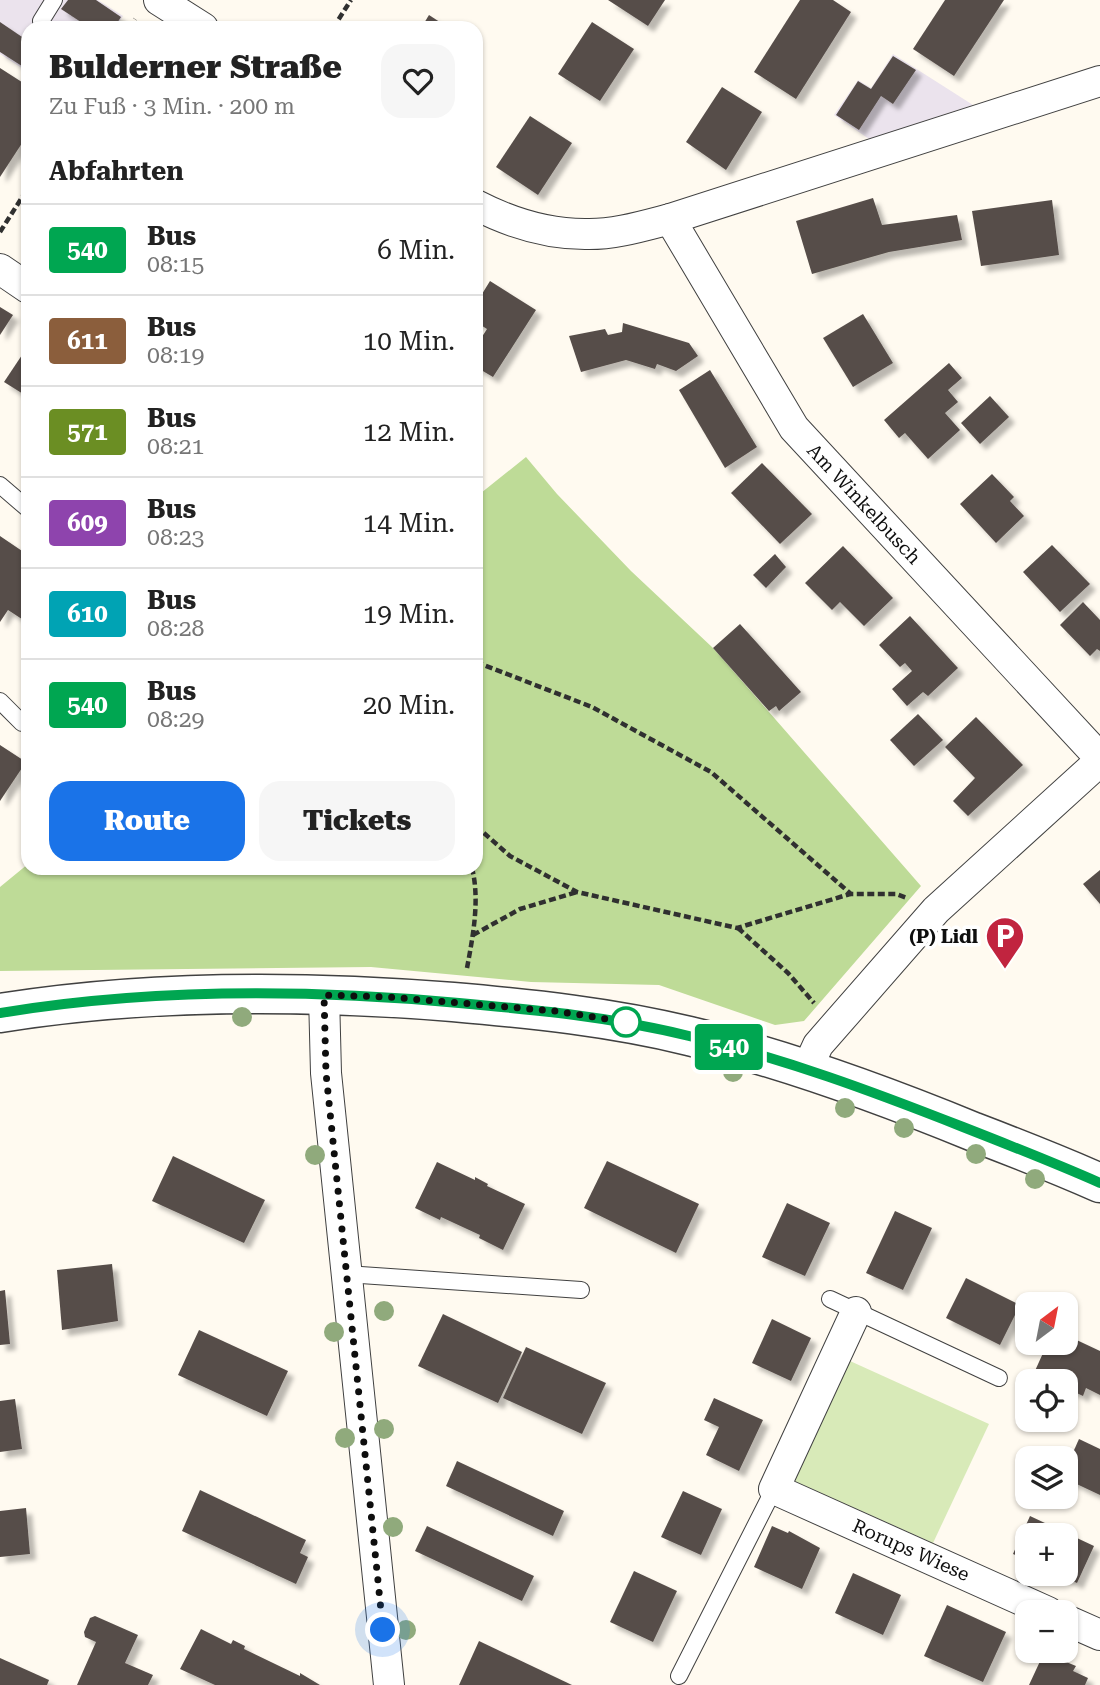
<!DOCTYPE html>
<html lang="de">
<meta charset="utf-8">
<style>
body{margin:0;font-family:"Roboto Serif",serif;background:#f6f6f6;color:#222;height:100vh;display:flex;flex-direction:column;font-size:26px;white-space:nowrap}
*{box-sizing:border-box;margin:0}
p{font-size:23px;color:#767676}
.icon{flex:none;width:38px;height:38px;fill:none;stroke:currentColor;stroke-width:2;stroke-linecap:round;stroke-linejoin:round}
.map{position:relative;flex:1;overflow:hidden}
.sheet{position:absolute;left:21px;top:21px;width:462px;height:854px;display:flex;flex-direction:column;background:#fff;border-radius:21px;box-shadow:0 2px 5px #0004}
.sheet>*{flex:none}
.badge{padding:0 14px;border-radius:5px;font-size:24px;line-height:46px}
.needle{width:46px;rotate:32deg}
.tools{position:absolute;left:1015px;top:1292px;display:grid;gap:14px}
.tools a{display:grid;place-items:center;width:63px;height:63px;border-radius:14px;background:#fff;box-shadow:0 2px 5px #0004;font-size:35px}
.you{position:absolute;width:35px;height:35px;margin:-18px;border:5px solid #fff;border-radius:50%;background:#1a73e8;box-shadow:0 0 0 10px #1a73e833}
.map>.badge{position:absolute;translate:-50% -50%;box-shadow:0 0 0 4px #fff}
h2{padding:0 28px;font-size:26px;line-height:63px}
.round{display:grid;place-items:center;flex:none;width:74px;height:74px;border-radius:21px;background:#f6f6f6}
.summary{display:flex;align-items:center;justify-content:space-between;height:119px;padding:0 28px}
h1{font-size:33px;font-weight:800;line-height:52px}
.cta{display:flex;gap:14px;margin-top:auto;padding:14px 28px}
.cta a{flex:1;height:80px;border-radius:21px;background:#1a73e8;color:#fff;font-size:28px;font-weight:800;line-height:80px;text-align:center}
.cta a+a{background:#f6f6f6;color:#222}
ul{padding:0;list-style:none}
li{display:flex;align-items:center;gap:21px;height:91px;padding:0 28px;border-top:2px solid #e0e0e0}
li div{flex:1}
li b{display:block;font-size:26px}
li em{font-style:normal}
li .badge{min-width:77px;font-weight:700;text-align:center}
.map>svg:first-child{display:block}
.industrial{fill:#ebe3ed}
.green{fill:#d8eab8}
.forest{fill:#bedb97}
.building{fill:#574e4a;filter:url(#shadow)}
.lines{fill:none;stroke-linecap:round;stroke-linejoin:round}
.service-casing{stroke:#414141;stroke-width:18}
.minor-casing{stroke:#414141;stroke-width:32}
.tertiary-casing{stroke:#414141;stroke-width:41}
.path{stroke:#303030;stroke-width:4.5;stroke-dasharray:7 3.5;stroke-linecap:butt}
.service{stroke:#fff;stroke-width:16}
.minor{stroke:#fff;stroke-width:30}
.tertiary{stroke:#fff;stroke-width:38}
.tree{fill:#90aa7c}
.line-casing{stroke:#fff;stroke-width:16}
.line{stroke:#00a651;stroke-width:10}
.walk{stroke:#0e0e0e;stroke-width:7;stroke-dasharray:0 12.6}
.stop-dot{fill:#fff;stroke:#00a651;stroke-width:3.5}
.labels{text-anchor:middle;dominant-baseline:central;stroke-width:7;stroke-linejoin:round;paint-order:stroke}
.street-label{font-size:19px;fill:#0e0e0e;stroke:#fff}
.poi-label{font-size:19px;font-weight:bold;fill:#0e0e0e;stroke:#fff;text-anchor:end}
</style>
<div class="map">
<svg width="1100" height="1685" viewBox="0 0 1100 1685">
<defs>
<filter id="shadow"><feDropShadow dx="6" dy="6" stdDeviation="2" flood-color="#0004"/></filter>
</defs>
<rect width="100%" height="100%" fill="#fffaf0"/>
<!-- industrial -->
<g class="industrial">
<polygon points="0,0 98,0 123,16 115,28 28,28 28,72 0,54"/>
<polygon points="893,54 973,105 869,139 834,115 858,80 871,88"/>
</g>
<!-- green -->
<polygon class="green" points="850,1361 989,1424 933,1543 794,1481"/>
<!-- forest -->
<polygon class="forest" points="526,457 557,494 631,571 713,648 921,886 804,1021 775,1025 659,985 531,982 371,967 0,971 0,887 28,864 28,868 476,868 476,497"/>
<!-- building -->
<g class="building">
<polygon points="68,0 96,0 121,17 114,28 90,28 61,9"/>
<polygon points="608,0 665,0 648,26"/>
<polygon points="800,0 833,0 851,12 796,99 754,72"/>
<polygon points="945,0 1004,0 954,76 913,49"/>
<polygon points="429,15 449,28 421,28"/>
<polygon points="0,22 28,41 28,70 0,52"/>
<polygon points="592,22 634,49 600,101 558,74"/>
<polygon points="893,56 916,70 893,104 881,96 859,130 836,115 858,81 871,89"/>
<polygon points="0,68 28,86 28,134 0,177"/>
<polygon points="722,87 762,112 726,170 686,142"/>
<polygon points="530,116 572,143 538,195 496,167"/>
<polygon points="873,198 882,225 957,215 962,240 889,252 812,274 796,221"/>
<polygon points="1052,200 1059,255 981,266 972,211"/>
<polygon points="490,281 536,310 493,377 476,367 476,346 487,329 476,322 476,290 482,294"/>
<polygon points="0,307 13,315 0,335"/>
<polygon points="863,314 893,363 853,387 823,338"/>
<polygon points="623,323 689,343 698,356 676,371 657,364 655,369 626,360 581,372 569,336 605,329 608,335 622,332"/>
<polygon points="28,346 28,397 4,382"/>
<polygon points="949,363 962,378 948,390 958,402 945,413 960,430 928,459 905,433 899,438 884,420"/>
<polygon points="710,370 757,447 725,468 679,390"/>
<polygon points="990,396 1009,417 980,444 961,423"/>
<polygon points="762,463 812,514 780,544 731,493"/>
<polygon points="992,474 1014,497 1010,501 1024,516 996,543 960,504"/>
<polygon points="0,536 28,555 28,623 8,610 0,622"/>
<polygon points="1052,545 1090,584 1060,612 1023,572"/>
<polygon points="843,546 893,598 864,626 840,602 832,610 805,583"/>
<polygon points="775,554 786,567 766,588 753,575"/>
<polygon points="1083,602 1100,620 1100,651 1097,649 1090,656 1060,625"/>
<polygon points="910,616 958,668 928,696 923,692 907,706 892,689 912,671 905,663 900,667 879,645"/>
<polygon points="740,624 801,692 779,711 776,706 769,711 713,648"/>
<polygon points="918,714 943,740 914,766 890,740"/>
<polygon points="976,717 1023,765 968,816 953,801 975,778 945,747"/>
<polygon points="0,745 26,762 0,801"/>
<polygon points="1100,870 1100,904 1083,884"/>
<polygon points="173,1156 265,1200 244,1243 152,1201"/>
<polygon points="607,1161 699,1204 676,1253 584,1208"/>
<polygon points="437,1162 475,1180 475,1177 488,1184 487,1186 525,1204 503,1250 479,1238 480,1235 441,1217 440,1220 415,1208"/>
<polygon points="787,1203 830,1223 805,1276 762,1257"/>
<polygon points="895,1211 932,1228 903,1290 866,1273"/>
<polygon points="112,1264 118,1321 62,1330 57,1270"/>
<polygon points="966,1278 1020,1305 1000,1345 946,1318"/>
<polygon points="5,1290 10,1344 0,1345 0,1291"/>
<polygon points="443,1314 522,1352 498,1403 418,1366"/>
<polygon points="772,1319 811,1338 791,1381 752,1363"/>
<polygon points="199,1330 288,1371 267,1416 178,1375"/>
<polygon points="1066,1335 1100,1351 1100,1395 1086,1388 1083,1396 1066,1388 1066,1381 1050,1381 1034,1373 1048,1342 1066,1342"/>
<polygon points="526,1347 606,1383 582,1434 503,1398"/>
<polygon points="714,1398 763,1420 739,1471 706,1455 719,1427 704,1420"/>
<polygon points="15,1399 22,1449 0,1452 0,1401"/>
<polygon points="1079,1439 1100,1449 1100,1495 1066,1479 1066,1468"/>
<polygon points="457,1461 564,1511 553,1536 446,1486"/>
<polygon points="200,1490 306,1540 300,1553 308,1557 296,1584 182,1531"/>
<polygon points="683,1491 722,1509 701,1555 661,1537"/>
<polygon points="26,1508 30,1554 0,1557 0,1511"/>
<polygon points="1030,1516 1094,1546 1077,1583 1056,1573 1066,1573 1066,1535 1027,1535 1027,1560 1013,1554"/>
<polygon points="427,1526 534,1576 522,1601 415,1551"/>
<polygon points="772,1526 788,1533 789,1531 820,1548 802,1589 754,1567"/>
<polygon points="634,1571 677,1591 653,1642 610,1622"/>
<polygon points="853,1573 901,1595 883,1635 835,1613"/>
<polygon points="947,1605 1006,1632 983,1682 924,1656"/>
<polygon points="95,1616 138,1635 125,1663 153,1675 148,1685 77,1685 96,1642 85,1637 84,1632 90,1618"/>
<polygon points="201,1629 231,1644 233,1640 245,1646 244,1649 300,1676 300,1673 320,1685 215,1685 180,1669"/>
<polygon points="479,1641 553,1676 572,1685 459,1685"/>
<polygon points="1042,1657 1057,1663 1059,1659 1076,1666 1073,1671 1088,1678 1085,1685 1029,1685"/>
<polygon points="0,1658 49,1680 47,1685 0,1685"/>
</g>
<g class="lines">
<!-- service casing -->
<g class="service-casing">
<g id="service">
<polyline points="41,21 54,0"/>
<polyline points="0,485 28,509"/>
<polyline points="0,701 22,723"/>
<polyline points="346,1274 581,1290"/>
<polyline points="830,1299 999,1378"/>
<polyline points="679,1676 774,1489"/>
</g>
</g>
<!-- minor casing -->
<g class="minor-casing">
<g id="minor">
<polyline points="159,0 203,28"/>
<path d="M476 205C509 222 547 234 585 234 613 235 643 226 670 219L1100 81"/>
<polyline points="670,219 794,428 1100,758"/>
<polyline points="0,269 28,288"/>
<polyline points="324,995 326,1073 389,1685"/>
<polyline points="807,1069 818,1045 936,910 1100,761"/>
<polyline points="856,1312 774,1489 1048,1612"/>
<polyline points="1066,1620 1100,1635"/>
</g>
</g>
<!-- tertiary casing -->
<g class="tertiary-casing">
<path id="tertiary" d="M0 1013C149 989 303 990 453 1002 533 1009 611 1017 689 1036 786 1059 881 1094 974 1132 1016 1148 1059 1165 1100 1183"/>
</g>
<!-- path -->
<g class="path">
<polyline points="129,28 135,19"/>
<polyline points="333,28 351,0"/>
<polyline points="0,232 28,188"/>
<polyline points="476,662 592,707 711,772 851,894 896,894 907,898"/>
<polyline points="476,826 510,856 577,892 737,928 850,894"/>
<polyline points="738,928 788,973 814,1003"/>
<polyline points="473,935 520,909 577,892"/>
<path d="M467 968C473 936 480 900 472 868"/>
</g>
<!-- service -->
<use href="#service" class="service"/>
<!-- minor -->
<use href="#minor" class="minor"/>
<!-- tertiary -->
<use href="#tertiary" class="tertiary"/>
</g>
<!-- trees -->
<g class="tree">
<circle cx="242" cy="1017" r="10"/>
<circle cx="733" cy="1072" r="10"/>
<circle cx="845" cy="1108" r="10"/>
<circle cx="904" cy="1128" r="10"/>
<circle cx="976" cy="1154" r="10"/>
<circle cx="315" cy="1155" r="10"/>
<circle cx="1035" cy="1179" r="10"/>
<circle cx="384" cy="1311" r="10"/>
<circle cx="334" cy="1332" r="10"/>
<circle cx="384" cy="1429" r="10"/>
<circle cx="345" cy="1438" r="10"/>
<circle cx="393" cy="1527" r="10"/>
<circle cx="406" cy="1630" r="10"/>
</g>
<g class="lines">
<!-- line casing -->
<g class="line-casing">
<path id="line" d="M0 1013C151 988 307 989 459 1003 536 1010 613 1017 689 1036 783 1058 874 1092 963 1127 1009 1145 1055 1163 1100 1183"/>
</g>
<!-- line -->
<use href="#line" class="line"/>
<!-- walk -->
<polyline class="walk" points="383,1630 326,1073 324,995 388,997 555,1011 626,1022"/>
</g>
<!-- icons -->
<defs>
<g id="parking-pin" transform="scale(2.0125)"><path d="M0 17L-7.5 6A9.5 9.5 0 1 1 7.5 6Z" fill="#c1243f" stroke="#fff"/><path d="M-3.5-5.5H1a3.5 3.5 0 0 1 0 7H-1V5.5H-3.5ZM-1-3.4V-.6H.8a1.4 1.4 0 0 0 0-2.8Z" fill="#fff"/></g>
</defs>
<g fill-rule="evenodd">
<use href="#parking-pin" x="1005" y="936"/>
</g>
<!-- markers -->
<circle class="stop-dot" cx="626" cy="1022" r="14"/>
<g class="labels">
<!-- street labels -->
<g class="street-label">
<text transform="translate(864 504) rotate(47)">Am Winkelbusch</text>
<text transform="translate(911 1550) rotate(24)">Rorups Wiese</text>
</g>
<!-- poi labels -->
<g class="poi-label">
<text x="978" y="936">(P) Lidl</text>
</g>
</g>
</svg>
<div class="tools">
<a><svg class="needle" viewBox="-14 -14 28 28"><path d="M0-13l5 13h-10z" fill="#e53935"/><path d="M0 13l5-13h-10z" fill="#767676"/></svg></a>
<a><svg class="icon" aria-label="locate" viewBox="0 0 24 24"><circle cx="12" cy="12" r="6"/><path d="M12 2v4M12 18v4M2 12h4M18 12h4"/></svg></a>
<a><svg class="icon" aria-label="layers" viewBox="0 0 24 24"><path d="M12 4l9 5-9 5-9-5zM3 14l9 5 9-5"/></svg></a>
<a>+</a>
<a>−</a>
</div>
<div class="you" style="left:383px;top:1630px"></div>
<b class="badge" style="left:729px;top:1047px;background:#00a651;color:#fff">540</b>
<section class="sheet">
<div class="summary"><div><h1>Bulderner Straße</h1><p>Zu Fuß · 3 Min. · 200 m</p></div><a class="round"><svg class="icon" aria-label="heart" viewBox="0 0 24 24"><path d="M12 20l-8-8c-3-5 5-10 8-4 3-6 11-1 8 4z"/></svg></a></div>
<h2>Abfahrten</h2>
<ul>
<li><span class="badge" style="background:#00a651;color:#fff">540</span><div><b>Bus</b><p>08:15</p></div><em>6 Min.</em></li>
<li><span class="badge" style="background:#8b5e3c;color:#fff">611</span><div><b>Bus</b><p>08:19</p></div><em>10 Min.</em></li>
<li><span class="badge" style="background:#6b8e23;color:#fff">571</span><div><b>Bus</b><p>08:21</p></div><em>12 Min.</em></li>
<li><span class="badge" style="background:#8e44ad;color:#fff">609</span><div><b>Bus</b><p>08:23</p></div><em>14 Min.</em></li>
<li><span class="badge" style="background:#00a3b4;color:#fff">610</span><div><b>Bus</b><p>08:28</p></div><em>19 Min.</em></li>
<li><span class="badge" style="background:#00a651;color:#fff">540</span><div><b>Bus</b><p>08:29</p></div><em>20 Min.</em></li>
</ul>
<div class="cta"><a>Route</a><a>Tickets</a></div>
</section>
</div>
